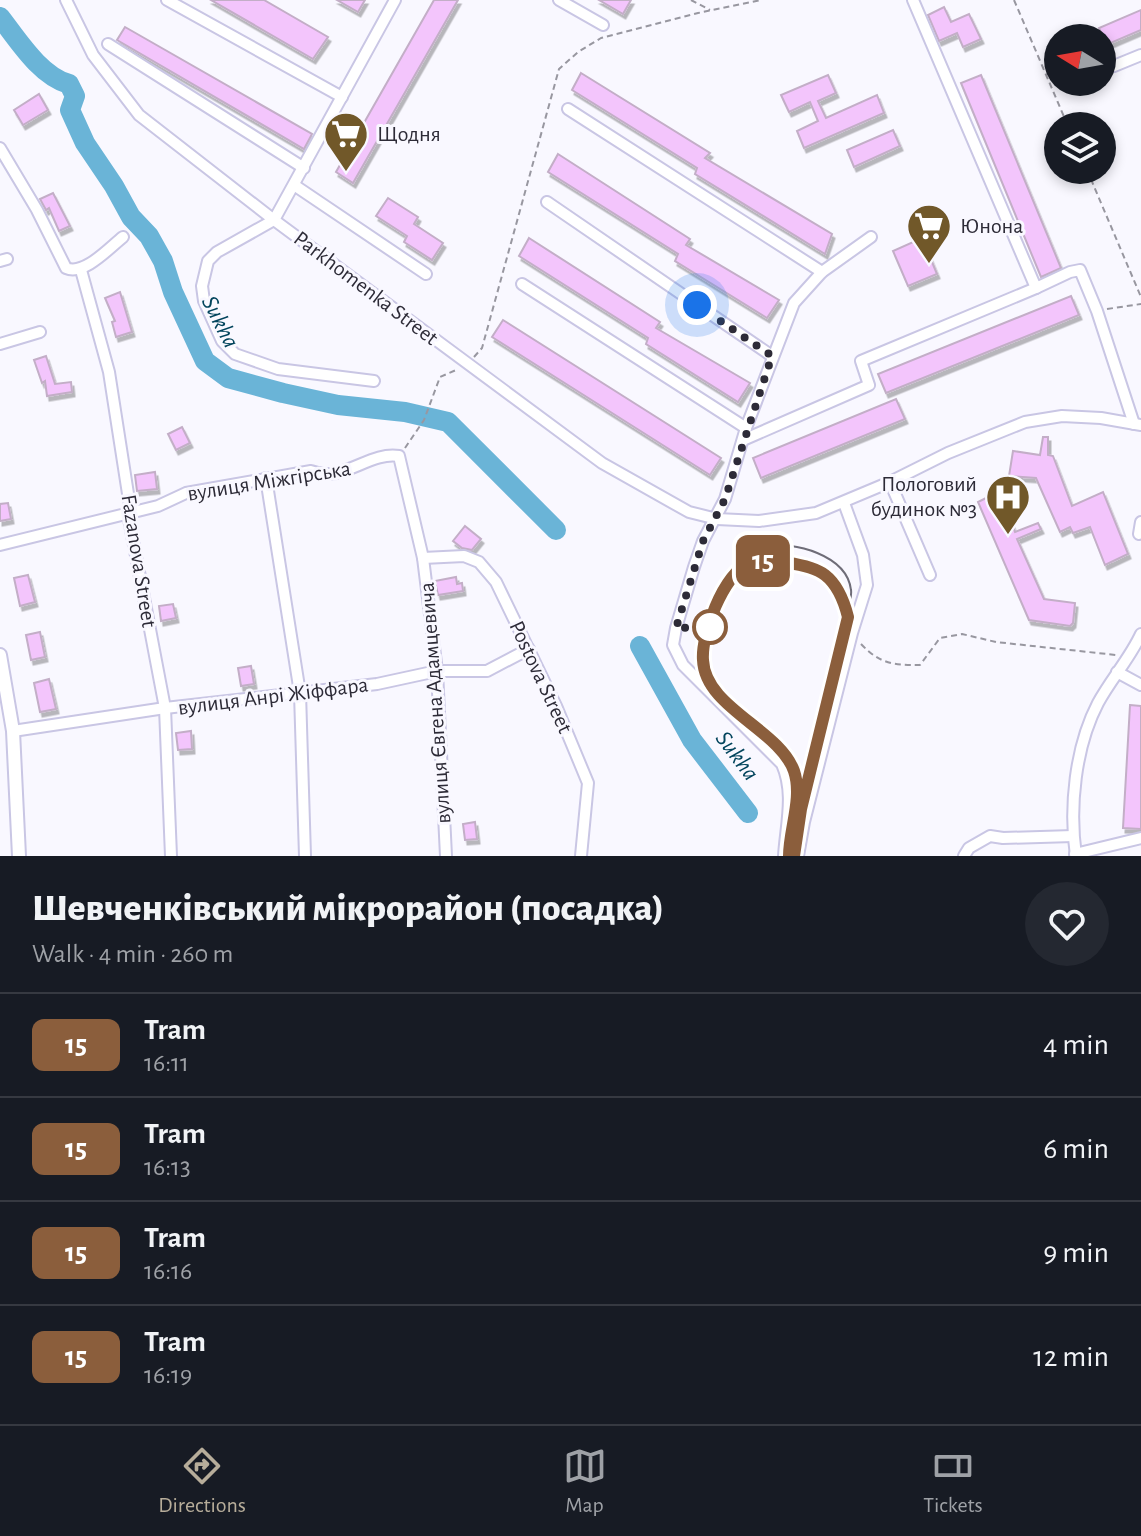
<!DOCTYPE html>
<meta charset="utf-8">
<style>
body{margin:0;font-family:"Alegreya Sans",sans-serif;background:#242831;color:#f1f3f6;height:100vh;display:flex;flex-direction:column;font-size:30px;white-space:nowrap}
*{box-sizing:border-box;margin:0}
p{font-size:26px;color:#9ea1a6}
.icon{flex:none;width:44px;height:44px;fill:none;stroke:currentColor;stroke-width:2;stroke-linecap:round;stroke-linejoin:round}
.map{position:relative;height:856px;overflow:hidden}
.panel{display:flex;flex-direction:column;background:#171b24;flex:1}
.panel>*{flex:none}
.badge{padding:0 16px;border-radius:12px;font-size:28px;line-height:52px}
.needle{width:52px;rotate:281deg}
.fabs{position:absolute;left:1044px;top:24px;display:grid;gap:16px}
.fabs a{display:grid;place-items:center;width:72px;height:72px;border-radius:50%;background:#171b24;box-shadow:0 4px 12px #0003;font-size:40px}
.you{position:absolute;width:40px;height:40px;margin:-20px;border:6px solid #fff;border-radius:50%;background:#1a73e8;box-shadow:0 0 0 12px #1a73e833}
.map>.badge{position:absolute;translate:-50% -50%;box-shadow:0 0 0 4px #fff}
.round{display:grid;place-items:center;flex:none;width:84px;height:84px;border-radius:42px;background:#242831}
.head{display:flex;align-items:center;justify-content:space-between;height:136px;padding:0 32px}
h1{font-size:38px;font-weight:800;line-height:60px}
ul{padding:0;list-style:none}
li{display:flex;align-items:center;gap:24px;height:104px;padding:0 32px;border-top:2px solid #363941}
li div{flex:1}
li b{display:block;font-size:30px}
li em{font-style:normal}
li .badge{min-width:88px;font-weight:700;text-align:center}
.tab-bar{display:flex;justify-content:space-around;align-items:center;height:112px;border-top:2px solid #363941;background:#171b24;font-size:22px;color:#9ea1a6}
.tab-bar a{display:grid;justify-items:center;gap:4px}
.tab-bar .current{color:#b7ad9a}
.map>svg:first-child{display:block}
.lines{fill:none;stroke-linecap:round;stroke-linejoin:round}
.river{stroke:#6ab4d7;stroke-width:20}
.building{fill:#f3c5fc;stroke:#c3aec7;stroke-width:2;filter:url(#shadow)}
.minor-casing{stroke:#c9c6e4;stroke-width:14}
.major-casing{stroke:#c9c6e4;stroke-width:16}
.path{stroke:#9897a0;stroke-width:2;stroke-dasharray:6 4;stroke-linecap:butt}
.minor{stroke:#fff;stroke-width:10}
.major{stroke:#fff;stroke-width:12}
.tram{stroke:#6f6d78;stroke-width:2}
.line-casing{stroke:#fff;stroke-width:18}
.line{stroke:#8b5e3c;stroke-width:12}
.walk{stroke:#2d2b37;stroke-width:8;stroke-dasharray:0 14.4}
.stop-dot{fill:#fff;stroke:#8b5e3c;stroke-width:4}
.labels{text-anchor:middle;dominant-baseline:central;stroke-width:6;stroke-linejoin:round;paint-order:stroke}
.poi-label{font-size:22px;fill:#2d2b37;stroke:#f9f8ff;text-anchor:start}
.street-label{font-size:22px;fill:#2d2b37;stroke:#f9f8ff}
.water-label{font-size:24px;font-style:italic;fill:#02445c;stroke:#f9f8ff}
</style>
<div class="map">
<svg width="1141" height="856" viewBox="0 0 1141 856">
<defs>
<filter id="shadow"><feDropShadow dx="2.5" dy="4.5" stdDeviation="0" flood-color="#0004"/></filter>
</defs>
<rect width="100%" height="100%" fill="#f9f8ff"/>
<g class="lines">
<!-- river -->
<g class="river">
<path d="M0 17C18 40 40 76 69 84L75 96 70 110 85 143 114 186 131 217 149 236 163 261 173 292 205 361 228 378 283 393 338 405 405 412 448 422 556 530"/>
<polyline points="640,646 692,740 748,813"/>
</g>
</g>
<!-- building -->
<g class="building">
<polygon points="211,0 264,0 328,37 313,59"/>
<polygon points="337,0 365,0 358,12"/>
<polygon points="434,0 458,0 353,183 336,172"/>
<polygon points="599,0 631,0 623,14"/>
<polygon points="944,7 951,22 969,14 981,39 963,47 957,33 939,41 928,15"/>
<polygon points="1141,10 1141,30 1106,45 1099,28"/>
<polygon points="125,27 312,134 304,149 117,40"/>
<polygon points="581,73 710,153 705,158 832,234 825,254 695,174 697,168 572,90"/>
<polygon points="828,75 836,93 818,101 826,118 877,95 884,113 804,148 797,131 818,121 810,102 789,112 781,95"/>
<polygon points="981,75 1061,268 1041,277 961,83"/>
<polygon points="39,94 48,110 23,125 14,110"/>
<polygon points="893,130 900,146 854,167 847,150"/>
<polygon points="558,154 690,239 686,245 779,300 767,318 675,261 678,254 548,172"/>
<polygon points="53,193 70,226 59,231 49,208 46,210 40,199"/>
<polygon points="388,198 418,217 414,224 443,243 432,260 404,242 407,236 376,216"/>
<polygon points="529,238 660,322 656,328 750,383 738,402 646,344 648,338 519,256"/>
<polygon points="922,238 937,274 908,286 893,251"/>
<polygon points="120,292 132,332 116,337 112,322 115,321 105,298"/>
<polygon points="1071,296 1079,315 886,393 878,374"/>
<polygon points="503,320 721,458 710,475 492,337"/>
<polygon points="46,356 55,384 71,382 72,392 47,396 45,381 42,383 34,360"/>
<polygon points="896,399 905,419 761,478 753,458"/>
<polygon points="182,427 190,443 176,450 168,434"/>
<polygon points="1043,437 1048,437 1048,455 1053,456 1072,506 1103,492 1128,554 1105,565 1090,527 1073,533 1070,527 1060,532 1036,478 1009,476 1013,451 1040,455"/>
<polygon points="155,472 157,489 137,491 135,475"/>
<polygon points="1000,491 1015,532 1038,523 1041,529 1017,539 1044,599 1075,603 1073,623 1070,626 1029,620 978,502"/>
<polygon points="8,503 11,519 0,521 0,504"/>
<polygon points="465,526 481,539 472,550 462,548 453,541"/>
<polygon points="28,575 35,602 20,606 14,578"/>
<polygon points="456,577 457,584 462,583 463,591 438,595 435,581"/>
<polygon points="173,604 176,618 161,621 159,606"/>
<polygon points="40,632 45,657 31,660 26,635"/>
<polygon points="251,666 254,684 241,686 238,668"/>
<polygon points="49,679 56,709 40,712 34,683"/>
<polygon points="1130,705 1141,706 1141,829 1123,828"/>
<polygon points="191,731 192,749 178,750 176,733"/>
<polygon points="475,822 477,839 465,840 463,824"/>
</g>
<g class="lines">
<!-- minor casing -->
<g class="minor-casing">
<g id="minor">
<polyline points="66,0 93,55 139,115 274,220 602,463 689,512 717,519 759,521 816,513 890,482 948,453 1025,422 1062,416 1101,418 1141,425"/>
<polyline points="167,0 342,97"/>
<polyline points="559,0 603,25"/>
<polyline points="913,0 1036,288 1070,272 1080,270 1097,311 1134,424"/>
<polyline points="108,44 304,168"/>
<polyline points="1114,66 1141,55"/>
<polyline points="568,109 822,272"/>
<path d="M0 148 37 210 66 268C84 276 109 248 123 237"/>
<polyline points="294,185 426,274"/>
<polyline points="547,202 772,356"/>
<polyline points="0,261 7,259"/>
<polyline points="81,270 109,372 131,513 129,519 165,708 171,856"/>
<polyline points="522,284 746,428"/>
<polyline points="0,344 40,332"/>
<polyline points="374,381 278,369 235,354 222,341 204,301 202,286 208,261 217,252 274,220 395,0"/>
<polyline points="743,440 869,385 861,361 1036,288"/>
<polyline points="266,478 300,693 305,856"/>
<polyline points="890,482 930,575"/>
<polyline points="1139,534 1141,522"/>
<path d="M0 545 158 506 186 493 311 471C342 484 369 451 399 456L423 558 437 671 446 856"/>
<polyline points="423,558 464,556 479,562 496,582 556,706 588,783 581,856"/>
<polyline points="1117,672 1141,685"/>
<polyline points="13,731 165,708 377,684 437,671 487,671 529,649"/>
<polyline points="1075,854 1141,838"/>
<path d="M784 856C786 824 795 794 782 764L683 665 673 645 676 628 694 567 703 541 725 499 746 428 794 303 822 272 871 237"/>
<polyline points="798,856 804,822 852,633 867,585 863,555 844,503"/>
<polyline points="964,856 969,848 990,836 1003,838 1073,836"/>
<path d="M1076 856C1069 808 1075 747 1098 703 1111 679 1130 658 1141 634"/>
</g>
</g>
<!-- major casing -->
<g class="major-casing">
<polyline id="major" points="0,655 13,731 19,856"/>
</g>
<!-- path -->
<g class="path">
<polyline points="691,0 710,10"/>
<polyline points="1014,0 1068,126"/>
<polyline points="1087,170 1141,297"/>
<polyline points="1107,309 1141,304"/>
<polyline points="474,357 482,348 559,69 578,52 601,38 698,13 761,0"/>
<polyline points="405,448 424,420 440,377 456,370"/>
<path d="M861 644C880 664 893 665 920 665L940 638 962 634 996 642 1116 655"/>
</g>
<!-- minor -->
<use href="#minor" class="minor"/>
<!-- major -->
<use href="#major" class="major"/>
<!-- tram -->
<g class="tram">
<path d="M737 560C745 555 755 548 764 546 794 541 847 555 851 590 852 596 849 603 849 609"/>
<path d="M789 856C789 829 803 798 794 771 779 730 705 708 703 660 701 635 723 575 748 564 764 557 811 564 825 575 838 585 844 601 848 617L801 809 794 856"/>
</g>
</g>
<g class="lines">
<!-- line casing -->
<g class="line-casing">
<path id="line" d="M789 856C789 829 803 798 794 771 779 729 705 708 703 660 701 635 723 575 748 564 764 557 811 564 825 575 838 585 844 601 848 617L801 809 794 856"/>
</g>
<!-- line -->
<use href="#line" class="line"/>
<!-- walk -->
<polyline class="walk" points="697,305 772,356 725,499 703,541 676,628 710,627"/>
</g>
<!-- icons -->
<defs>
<g id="supermarket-pin" transform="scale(2.3)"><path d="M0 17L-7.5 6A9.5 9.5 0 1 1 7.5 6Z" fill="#715829" stroke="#f9f8ff"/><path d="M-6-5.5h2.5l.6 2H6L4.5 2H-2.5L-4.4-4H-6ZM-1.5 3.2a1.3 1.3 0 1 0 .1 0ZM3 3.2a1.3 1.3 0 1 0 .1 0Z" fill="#fff"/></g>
<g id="hospital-pin" transform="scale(2.3)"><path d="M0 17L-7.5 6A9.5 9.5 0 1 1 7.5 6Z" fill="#715829" stroke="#f9f8ff"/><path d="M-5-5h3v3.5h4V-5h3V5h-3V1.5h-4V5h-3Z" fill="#fff"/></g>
</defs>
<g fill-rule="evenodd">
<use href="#supermarket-pin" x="346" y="134"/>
<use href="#supermarket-pin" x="929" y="226"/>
<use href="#hospital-pin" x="1008" y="497"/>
</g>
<!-- markers -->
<circle class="stop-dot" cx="710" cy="627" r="16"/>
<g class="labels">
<!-- poi labels -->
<g class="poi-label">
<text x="377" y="134">Щодня</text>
<text x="960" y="226">Юнона</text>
<text x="977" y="484" text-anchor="end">Пологовий<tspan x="977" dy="25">будинок №3</tspan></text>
</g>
<!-- street labels -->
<g class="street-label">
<text transform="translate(366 288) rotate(37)">Parkhomenka Street</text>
<text transform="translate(269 481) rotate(-9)">вулиця Міжгірська</text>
<text transform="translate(139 561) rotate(81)">Fazanova Street</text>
<text transform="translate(541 677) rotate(65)">Postova Street</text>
<text transform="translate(273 696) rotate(-7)">вулиця Анрі Жіффара</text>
<text transform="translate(435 703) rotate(-94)">вулиця Євгена Адамцевича</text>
</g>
<!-- water labels -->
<g class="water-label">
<text transform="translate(220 322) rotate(63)">Sukha</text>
<text transform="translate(737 756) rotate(53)">Sukha</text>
</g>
</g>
</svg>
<div class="fabs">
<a><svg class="needle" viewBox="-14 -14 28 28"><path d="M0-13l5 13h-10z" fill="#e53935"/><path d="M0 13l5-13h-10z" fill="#9ea1a6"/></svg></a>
<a><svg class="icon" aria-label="layers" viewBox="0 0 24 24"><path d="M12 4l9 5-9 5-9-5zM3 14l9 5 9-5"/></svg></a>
</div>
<div class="you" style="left:697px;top:305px"></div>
<b class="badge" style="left:763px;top:561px;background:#8b5e3c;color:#fff">15</b>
</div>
<section class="panel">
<div class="head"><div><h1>Шевченківський мікрорайон (посадка)</h1><p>Walk · 4 min · 260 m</p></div><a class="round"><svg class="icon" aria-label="heart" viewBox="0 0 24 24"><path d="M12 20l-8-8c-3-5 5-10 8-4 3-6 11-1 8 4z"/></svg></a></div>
<ul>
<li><span class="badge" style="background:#8b5e3c;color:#fff">15</span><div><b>Tram</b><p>16:11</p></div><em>4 min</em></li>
<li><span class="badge" style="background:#8b5e3c;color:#fff">15</span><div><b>Tram</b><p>16:13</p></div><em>6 min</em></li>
<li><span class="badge" style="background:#8b5e3c;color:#fff">15</span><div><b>Tram</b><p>16:16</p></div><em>9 min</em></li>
<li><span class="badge" style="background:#8b5e3c;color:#fff">15</span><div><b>Tram</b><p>16:19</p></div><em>12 min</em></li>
</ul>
</section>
<nav class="tab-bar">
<a class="current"><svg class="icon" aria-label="directions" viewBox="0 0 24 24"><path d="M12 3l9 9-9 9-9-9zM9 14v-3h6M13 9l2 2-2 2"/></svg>Directions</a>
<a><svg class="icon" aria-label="map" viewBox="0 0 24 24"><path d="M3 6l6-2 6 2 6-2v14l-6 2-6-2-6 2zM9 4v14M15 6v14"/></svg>Map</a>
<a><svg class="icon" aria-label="tickets" viewBox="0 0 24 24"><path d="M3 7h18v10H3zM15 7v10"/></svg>Tickets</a>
</nav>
